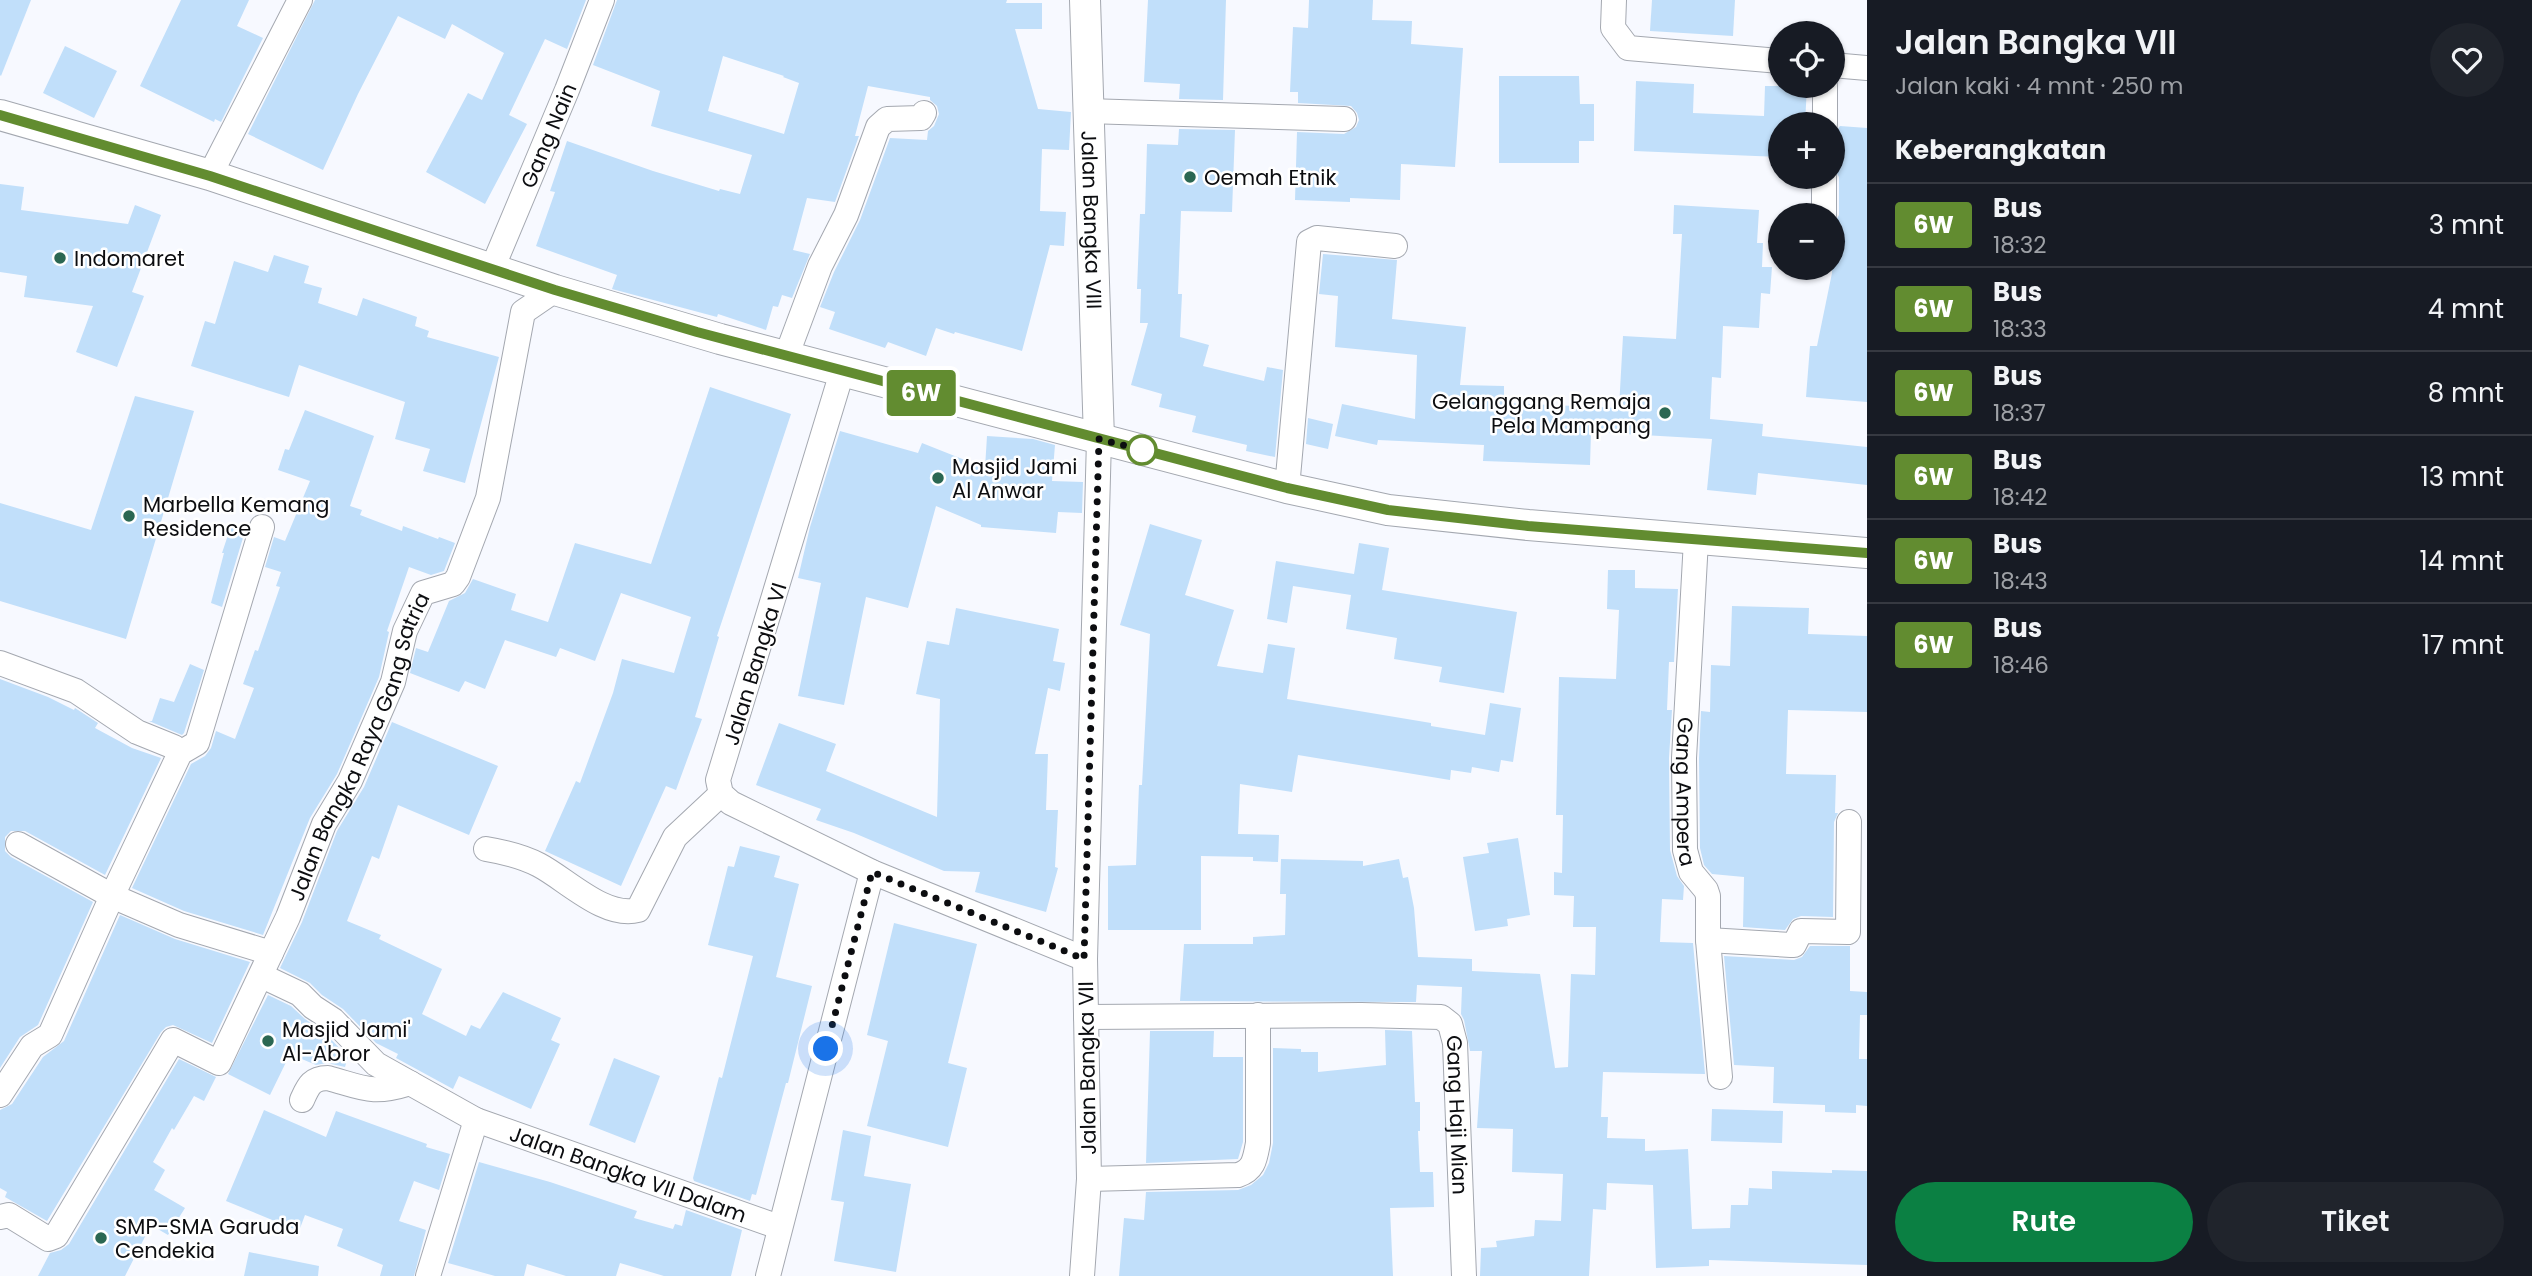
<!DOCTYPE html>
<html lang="id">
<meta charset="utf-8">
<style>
body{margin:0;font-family:Poppins,sans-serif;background:#20242c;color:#f1f3f6;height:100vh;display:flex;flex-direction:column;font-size:26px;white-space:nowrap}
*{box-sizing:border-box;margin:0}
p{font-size:23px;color:#9ea1a6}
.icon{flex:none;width:38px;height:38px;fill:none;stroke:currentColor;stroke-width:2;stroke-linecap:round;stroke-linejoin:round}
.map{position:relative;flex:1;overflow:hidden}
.sheet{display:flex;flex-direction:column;background:#171b24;width:665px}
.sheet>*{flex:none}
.badge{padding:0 14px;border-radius:5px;font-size:24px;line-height:46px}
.fabs{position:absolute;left:1768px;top:21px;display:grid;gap:14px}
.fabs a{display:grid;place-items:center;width:77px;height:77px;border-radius:50%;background:#171b24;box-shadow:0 2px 5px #0004;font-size:35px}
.you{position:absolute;width:35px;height:35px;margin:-18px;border:5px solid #fff;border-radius:50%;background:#1a73e8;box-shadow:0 0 0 10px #1a73e833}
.map>.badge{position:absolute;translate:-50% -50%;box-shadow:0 0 0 4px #fff}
h2{padding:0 28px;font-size:26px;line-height:63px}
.round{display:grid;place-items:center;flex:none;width:74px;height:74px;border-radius:37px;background:#20242c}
.headline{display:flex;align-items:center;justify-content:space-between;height:119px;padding:0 28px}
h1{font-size:33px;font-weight:600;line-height:52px}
.cta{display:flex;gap:14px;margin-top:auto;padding:14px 28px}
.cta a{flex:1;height:80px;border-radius:42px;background:#0b8043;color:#fff;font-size:28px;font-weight:600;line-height:80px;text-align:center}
.cta a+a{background:#20242c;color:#f1f3f6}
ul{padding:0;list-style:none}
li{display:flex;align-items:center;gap:21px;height:84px;padding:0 28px;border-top:2px solid #363941}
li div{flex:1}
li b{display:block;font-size:26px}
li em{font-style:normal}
li .badge{min-width:77px;font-weight:700;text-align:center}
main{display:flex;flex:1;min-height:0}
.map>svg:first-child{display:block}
.building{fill:#c1dffa;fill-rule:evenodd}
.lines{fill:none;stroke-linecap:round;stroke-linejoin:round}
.minor-casing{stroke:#a4a8b0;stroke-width:26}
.tertiary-casing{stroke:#a4a8b0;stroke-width:32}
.minor{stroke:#fff;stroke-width:24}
.tertiary{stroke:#fff;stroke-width:30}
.line-casing{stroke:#fff;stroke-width:16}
.line{stroke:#628c30;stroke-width:10}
.walk{stroke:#0c0d10;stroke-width:7;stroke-dasharray:0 12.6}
.poi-dot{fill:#2b6752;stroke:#fff;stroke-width:2.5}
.stop-dot{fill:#fff;stroke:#628c30;stroke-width:3.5}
.labels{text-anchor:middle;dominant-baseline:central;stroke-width:5;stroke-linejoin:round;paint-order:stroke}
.street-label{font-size:21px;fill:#0c0d10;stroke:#fff}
.poi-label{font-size:21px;fill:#0c0d10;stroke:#fff;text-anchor:start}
</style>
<main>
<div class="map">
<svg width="1867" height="1276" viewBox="0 0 1867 1276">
<rect width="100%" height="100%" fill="#f7f9ff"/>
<!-- building -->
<g class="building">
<polygon points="0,0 31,0 1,76 0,75"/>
<polygon points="181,0 249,0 237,26 263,38 221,122 215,119 214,122 140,86"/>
<polygon points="315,0 586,0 567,49 545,39 509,115 527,124 485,204 426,172 468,93 482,100 504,53 452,24 445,39 398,16 358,94 323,170 248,134"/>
<path d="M617 0H1007L1006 3H1042V29H1015L1038 109 1071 112 1069 150 1042 149 1040 211 1066 212 1064 246 1050 245 1022 351 955 332 954 334 936 328 926 356 888 342 885 348 829 329 835 312 820 307 834 272 860 220 890 138 927 140 928 131 934 126 939 114 937 106 930 100V97L868 86 855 136H859L835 202 807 198 793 250 810 254 792 298 782 295 778 307 773 306 766 330 718 314 717 317 612 289 617 275 536 246 555 192 550 191 567 141 653 171 719 191 720 189 740 194 752 155 651 126 660 91 593 65ZM723 56 784 76 783 77 799 83 784 134 708 111Z"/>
<polygon points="1148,0 1226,0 1223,100 1179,99 1180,84 1144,82"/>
<polygon points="1309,0 1373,0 1372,20 1412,21 1411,44 1463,48 1455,167 1401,164 1400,200 1350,198 1350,202 1295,200 1297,132 1344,134 1356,127 1359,120 1357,113 1351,106 1298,103 1298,92 1290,92 1293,27 1308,28"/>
<polygon points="1652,0 1735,0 1733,36 1650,31"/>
<polygon points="65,46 117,71 94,118 43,93"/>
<polygon points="1499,76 1579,76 1580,104 1594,104 1594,141 1579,141 1579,163 1499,163"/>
<polygon points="1636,81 1694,84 1693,113 1764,116 1765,86 1807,86 1805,124 1780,124 1780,157 1634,151"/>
<polygon points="1840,126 1867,128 1867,402 1806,397 1810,346 1817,346 1832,273 1832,227 1839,215 1839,177 1832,165 1832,137"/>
<polygon points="1179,129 1235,130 1232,212 1181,211 1178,294 1182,294 1180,337 1209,345 1203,366 1264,381 1267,367 1283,370 1275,457 1246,451 1247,445 1192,432 1196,416 1159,407 1162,394 1131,385 1148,323 1140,323 1141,289 1137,289 1140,214 1145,214 1147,144 1178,145"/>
<polygon points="0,184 24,187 21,210 128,224 135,205 161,215 132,292 144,296 117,367 76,352 93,306 24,297 27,276 0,272"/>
<polygon points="1674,205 1759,210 1757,243 1763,243 1762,267 1772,267 1770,294 1761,293 1759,328 1723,326 1721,378 1712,377 1710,419 1763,424 1762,436 1867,447 1867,485 1758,473 1756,495 1707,490 1712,439 1591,432 1590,465 1483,461 1484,445 1378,440 1377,445 1335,436 1342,404 1415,419 1417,355 1335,347 1338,296 1319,294 1323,254 1397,260 1392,319 1466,327 1460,385 1504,386 1504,403 1619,408 1623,336 1676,339 1682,234 1673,234"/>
<polygon points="274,255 309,266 304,283 322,288 318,303 357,316 363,298 417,317 415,326 429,331 427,337 499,357 465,483 423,471 430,449 395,439 405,402 299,365 289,397 191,366 205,321 215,324 234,261 268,272"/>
<polygon points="710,387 791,414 717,636 719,637 695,717 702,719 676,790 666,786 621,886 545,851 576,781 580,783 613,693 622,659 674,673 691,617 621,593 595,661 560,648 556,657 505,640 485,689 465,681 459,692 410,673 416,648 428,652 449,601 465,593 473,579 516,594 511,610 548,622 575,543 651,564"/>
<polygon points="135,396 194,411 126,639 0,601 0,503 91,530"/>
<polygon points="305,410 374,436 350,506 362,510 360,515 402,531 403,526 438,539 439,537 455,543 444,571 431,575 409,567 387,631 389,632 379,677 337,774 310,818 263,935 184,911 132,888 191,764 205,756 211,748 216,731 235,739 254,688 243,684 255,650 258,651 280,587 276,586 281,572 265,567 274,537 285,541 310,481 278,470 285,449 289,450"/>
<polygon points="1308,418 1333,424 1328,449 1306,444"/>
<polygon points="840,431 918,453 922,443 985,468 987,436 1033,439 1055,445 1052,481 1083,482 1082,513 1058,512 1056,533 981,527 981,525 936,506 908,608 866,597 844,705 798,696 821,583 798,578 810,527"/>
<polygon points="232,523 246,528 222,607 211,603 224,553 222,553"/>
<polygon points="1150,524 1202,540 1185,595 1234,610 1217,666 1263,673 1268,644 1295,648 1287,699 1431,723 1431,726 1485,735 1490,703 1521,708 1513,762 1501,760 1499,772 1472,767 1471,773 1451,770 1450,780 1298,755 1292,792 1240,784 1238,834 1279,835 1278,862 1253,861 1253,857 1201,856 1201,930 1108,930 1108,866 1136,865 1139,785 1142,785 1150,634 1120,625"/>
<polygon points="1359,543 1389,548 1382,590 1517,612 1504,693 1439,682 1442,667 1394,659 1397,638 1346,629 1351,595 1293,586 1287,623 1267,619 1276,561 1354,574"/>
<polygon points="1608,570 1635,570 1635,588 1678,589 1674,662 1669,662 1667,710 1672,710 1669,758 1670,850 1677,876 1684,886 1683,900 1662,899 1660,942 1693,943 1705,1074 1603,1072 1601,1117 1608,1117 1607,1138 1645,1139 1645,1151 1688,1149 1692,1229 1730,1228 1731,1205 1748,1205 1749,1188 1772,1189 1772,1171 1832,1173 1832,1170 1867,1171 1867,1265 1709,1260 1709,1266 1656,1268 1653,1185 1607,1183 1606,1210 1593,1209 1589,1276 1480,1276 1481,1248 1497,1247 1496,1241 1534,1236 1535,1220 1561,1221 1563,1174 1512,1172 1513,1129 1477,1128 1482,1051 1470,1051 1464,1020 1461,1014 1462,987 1417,985 1416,1002 1180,1001 1184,944 1253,944 1253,937 1285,935 1286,894 1280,894 1281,859 1363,861 1363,866 1399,859 1403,878 1408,877 1414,908 1418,957 1472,959 1472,971 1540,974 1555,1068 1568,1067 1571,974 1595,975 1596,927 1573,927 1574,896 1554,895 1554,872 1562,873 1563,815 1556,815 1559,677 1616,679 1619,610 1607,609"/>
<polygon points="1732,606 1809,608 1808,634 1867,636 1867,712 1788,710 1786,774 1836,775 1835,813 1838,813 1834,822 1833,917 1801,916 1793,919 1785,930 1743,927 1744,877 1712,874 1704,865 1700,848 1699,758 1701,711 1710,712 1711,665 1730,666"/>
<polygon points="956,608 1059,629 1053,661 1065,663 1060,691 1048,688 1035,754 1048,754 1046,810 1058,810 1055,867 1058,868 1046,912 975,892 980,872 944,871 854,833 816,820 821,809 756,785 779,723 836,744 826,771 937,817 940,699 916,694 927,641 949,645"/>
<polygon points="190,664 204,670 184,733 182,735 149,721 152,721 160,698 174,702"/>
<polygon points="0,679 48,697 74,710 75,708 98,723 95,728 132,748 161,758 105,875 25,831 11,831 5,837 5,851 11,857 93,902 38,1025 20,1037 0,1068"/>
<polygon points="392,722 498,766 469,835 398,805 379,859 372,856 347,921 381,935 379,939 442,969 422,1014 466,1036 471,1025 480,1029 503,992 561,1018 551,1040 560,1044 531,1109 459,1076 453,1089 396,1058 398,1054 376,1043 343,1009 322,995 310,983 280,968 302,922 337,831 364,787"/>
<polygon points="1518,838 1530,915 1507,919 1508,926 1475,931 1463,857 1489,853 1487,843"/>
<polygon points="740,846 780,856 774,877 799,884 776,977 812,986 788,1083 786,1083 756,1195 752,1194 750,1201 694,1181 693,1178 719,1077 722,1078 753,956 708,945 728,866 734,867"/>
<polygon points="120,915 175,939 250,962 212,1043 173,1025 166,1027 161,1032 47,1221 5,1197 7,1192 0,1188 0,1110 12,1104 43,1057 64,1041"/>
<polygon points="894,923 977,944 948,1063 967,1068 948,1147 867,1126 888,1041 867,1035"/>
<polygon points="1810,946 1850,946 1850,991 1867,992 1867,1015 1860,1015 1859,1059 1867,1059 1867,1106 1856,1105 1856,1113 1825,1112 1825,1105 1773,1103 1774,1067 1734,1065 1724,956 1794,960 1802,957"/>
<polygon points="268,995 291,1006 305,1019 324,1032 348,1057 345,1067 327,1063 316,1065 290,1054 270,1095 228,1074"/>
<polygon points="1385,1030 1412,1031 1415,1102 1420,1102 1420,1131 1418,1131 1420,1172 1433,1172 1434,1207 1390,1208 1393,1276 1119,1276 1124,1218 1144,1220 1146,1192 1238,1190 1251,1185 1263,1175 1269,1163 1273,1143 1273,1048 1301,1049 1301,1052 1318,1052 1318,1072 1386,1065"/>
<polygon points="1150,1031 1214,1031 1213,1057 1243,1057 1243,1142 1238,1159 1146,1163"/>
<polygon points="614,1058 660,1076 635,1143 589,1125"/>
<polygon points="179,1059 216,1077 204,1101 194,1096 174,1130 172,1128 153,1162 165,1170 154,1190 185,1208 168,1235 151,1225 125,1276 38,1276 50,1253 61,1250 69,1244"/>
<polygon points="1712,1109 1783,1111 1782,1143 1711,1141"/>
<polygon points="264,1110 326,1137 336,1111 427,1144 426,1147 450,1154 439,1190 414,1181 399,1221 426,1230 414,1276 380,1276 383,1265 337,1246 343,1229 305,1215 299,1231 226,1201"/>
<polygon points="843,1130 871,1136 864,1176 911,1184 896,1272 834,1261 844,1202 831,1200"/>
<polygon points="479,1162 550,1182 637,1211 634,1218 673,1229 675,1224 682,1226 686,1210 742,1230 731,1276 664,1276 620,1263 616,1276 566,1276 527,1264 524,1276 495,1276 448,1263"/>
<polygon points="249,1252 319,1266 318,1276 244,1276"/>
</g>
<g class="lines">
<!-- minor casing -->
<g class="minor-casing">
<g id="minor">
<polyline points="1614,0 1613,28 1628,48 1780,61"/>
<polyline points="1832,65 1867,68"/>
<polyline points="1087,111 1344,119"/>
<polyline points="1825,124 1825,86"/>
<polyline points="210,175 300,0"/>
<polyline points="1824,215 1824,177"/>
<path id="s1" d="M492 269 567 90 602 0"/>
<polyline points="786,357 820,266 846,215 878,127 887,119 921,118 924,113"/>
<polyline points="842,372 718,780 721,794 731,803 872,872 1085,959"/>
<polyline points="1287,488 1309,242 1317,238 1395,246"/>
<path id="s2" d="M1696 540 1684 758 1685 850 1691 872 1706 890 1708 896V940L1720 1077"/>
<polyline points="0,663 76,691 137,732 174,747 180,753"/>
<polyline points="18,844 112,896 179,925 271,953"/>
<path d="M486 849C504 852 522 856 539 865 566 879 605 919 638 910L675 837 721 794"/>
<polyline points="1708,940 1791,945 1794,945 1801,931 1848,932 1849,822"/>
<path id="s3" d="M262 976 300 994 313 1007 333 1020 376 1064 476 1120 779 1227"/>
<path id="s4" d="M1086 1017 1361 1015 1441 1017 1450 1024 1455 1043 1464 1276"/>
<polyline points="0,1095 32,1046 50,1035 112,896 180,753 197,743 262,527"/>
<path d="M302 1100C308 1087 311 1078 328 1078 364 1088 372 1095 410 1083"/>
<path d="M1089 1179 1238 1175C1254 1170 1255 1159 1258 1143V1015"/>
<path id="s5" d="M0 1217 9 1215 48 1239 56 1236 173 1040 219 1063 288 917 324 824 350 781 393 682 405 631 423 593 453 584 458 577 488 498 523 312 555 290"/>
<polyline points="428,1276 476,1120"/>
<polyline points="768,1276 872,872"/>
<polyline points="1082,1276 1089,1179 1085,959 1099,439"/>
</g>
</g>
<!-- tertiary casing -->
<g class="tertiary-casing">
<g id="tertiary">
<path id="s6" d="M1085 0 1099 439"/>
<polyline points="0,115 210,175 555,290 720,339 1287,488 1388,510 1528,525 1867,553"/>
</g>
</g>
<!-- minor -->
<use href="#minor" class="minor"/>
<!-- tertiary -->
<use href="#tertiary" class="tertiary"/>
</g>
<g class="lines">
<!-- line casing -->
<g class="line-casing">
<polyline id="line" points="0,115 210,176 555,290 697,332 1287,488 1388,510 1528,526 1867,553"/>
</g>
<!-- line -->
<use href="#line" class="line"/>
<!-- walk -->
<polyline class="walk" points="826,1049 872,872 1084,959 1099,439 1142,450"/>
</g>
<!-- markers -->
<g class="poi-dot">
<circle cx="1190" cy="177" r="7"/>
<circle cx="60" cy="258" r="7"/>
<circle cx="1665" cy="413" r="7"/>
<circle cx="938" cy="478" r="7"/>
<circle cx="129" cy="516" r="7"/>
<circle cx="268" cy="1041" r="7"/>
<circle cx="101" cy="1238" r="7"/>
</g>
<circle class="stop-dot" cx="1142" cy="450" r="14"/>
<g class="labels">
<!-- street labels -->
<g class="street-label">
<text stroke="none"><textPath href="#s1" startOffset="145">Gang Nain</textPath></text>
<text stroke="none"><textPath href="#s6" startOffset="220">Jalan Bangka VIII</textPath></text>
<text transform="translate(755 664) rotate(-73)">Jalan Bangka VI</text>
<text stroke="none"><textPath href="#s5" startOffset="690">Jalan Bangka Raya Gang Satria</textPath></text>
<text stroke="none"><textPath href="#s2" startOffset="252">Gang Ampera</textPath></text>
<text transform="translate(1087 1068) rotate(-91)">Jalan Bangka VII</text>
<text stroke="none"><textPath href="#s4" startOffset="458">Gang Haji Mian</textPath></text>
<text stroke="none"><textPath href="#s3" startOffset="422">Jalan Bangka VII Dalam</textPath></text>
</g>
<!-- poi labels -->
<g class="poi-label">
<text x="1204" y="177">Oemah Etnik</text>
<text x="74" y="258">Indomaret</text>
<text x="1651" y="401" text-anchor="end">Gelanggang Remaja<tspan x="1651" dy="24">Pela Mampang</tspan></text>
<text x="952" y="466">Masjid Jami<tspan x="952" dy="24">Al Anwar</tspan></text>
<text x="143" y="504">Marbella Kemang<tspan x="143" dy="24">Residence</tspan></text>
<text x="282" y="1029">Masjid Jami'<tspan x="282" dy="24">Al-Abror</tspan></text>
<text x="115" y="1226">SMP-SMA Garuda<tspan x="115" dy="24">Cendekia</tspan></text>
</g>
</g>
</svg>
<div class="fabs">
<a><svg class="icon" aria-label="locate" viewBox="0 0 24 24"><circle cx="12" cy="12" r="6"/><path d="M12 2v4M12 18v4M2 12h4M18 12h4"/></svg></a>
<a>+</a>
<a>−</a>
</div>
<div class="you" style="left:826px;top:1049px"></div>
<b class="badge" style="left:921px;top:393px;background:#628c30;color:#fff">6W</b>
</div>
<section class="sheet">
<div class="headline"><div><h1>Jalan Bangka VII</h1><p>Jalan kaki · 4 mnt · 250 m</p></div><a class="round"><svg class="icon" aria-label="heart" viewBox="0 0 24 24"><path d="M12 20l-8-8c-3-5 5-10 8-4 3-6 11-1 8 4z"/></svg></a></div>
<h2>Keberangkatan</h2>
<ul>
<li><span class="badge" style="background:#628c30;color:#fff">6W</span><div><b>Bus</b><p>18:32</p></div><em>3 mnt</em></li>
<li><span class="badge" style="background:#628c30;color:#fff">6W</span><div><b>Bus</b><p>18:33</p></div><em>4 mnt</em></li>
<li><span class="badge" style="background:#628c30;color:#fff">6W</span><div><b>Bus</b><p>18:37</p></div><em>8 mnt</em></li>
<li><span class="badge" style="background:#628c30;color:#fff">6W</span><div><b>Bus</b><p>18:42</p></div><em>13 mnt</em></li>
<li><span class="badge" style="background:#628c30;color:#fff">6W</span><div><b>Bus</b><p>18:43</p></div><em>14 mnt</em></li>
<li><span class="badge" style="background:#628c30;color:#fff">6W</span><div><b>Bus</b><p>18:46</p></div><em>17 mnt</em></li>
</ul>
<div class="cta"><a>Rute</a><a>Tiket</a></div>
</section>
</main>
